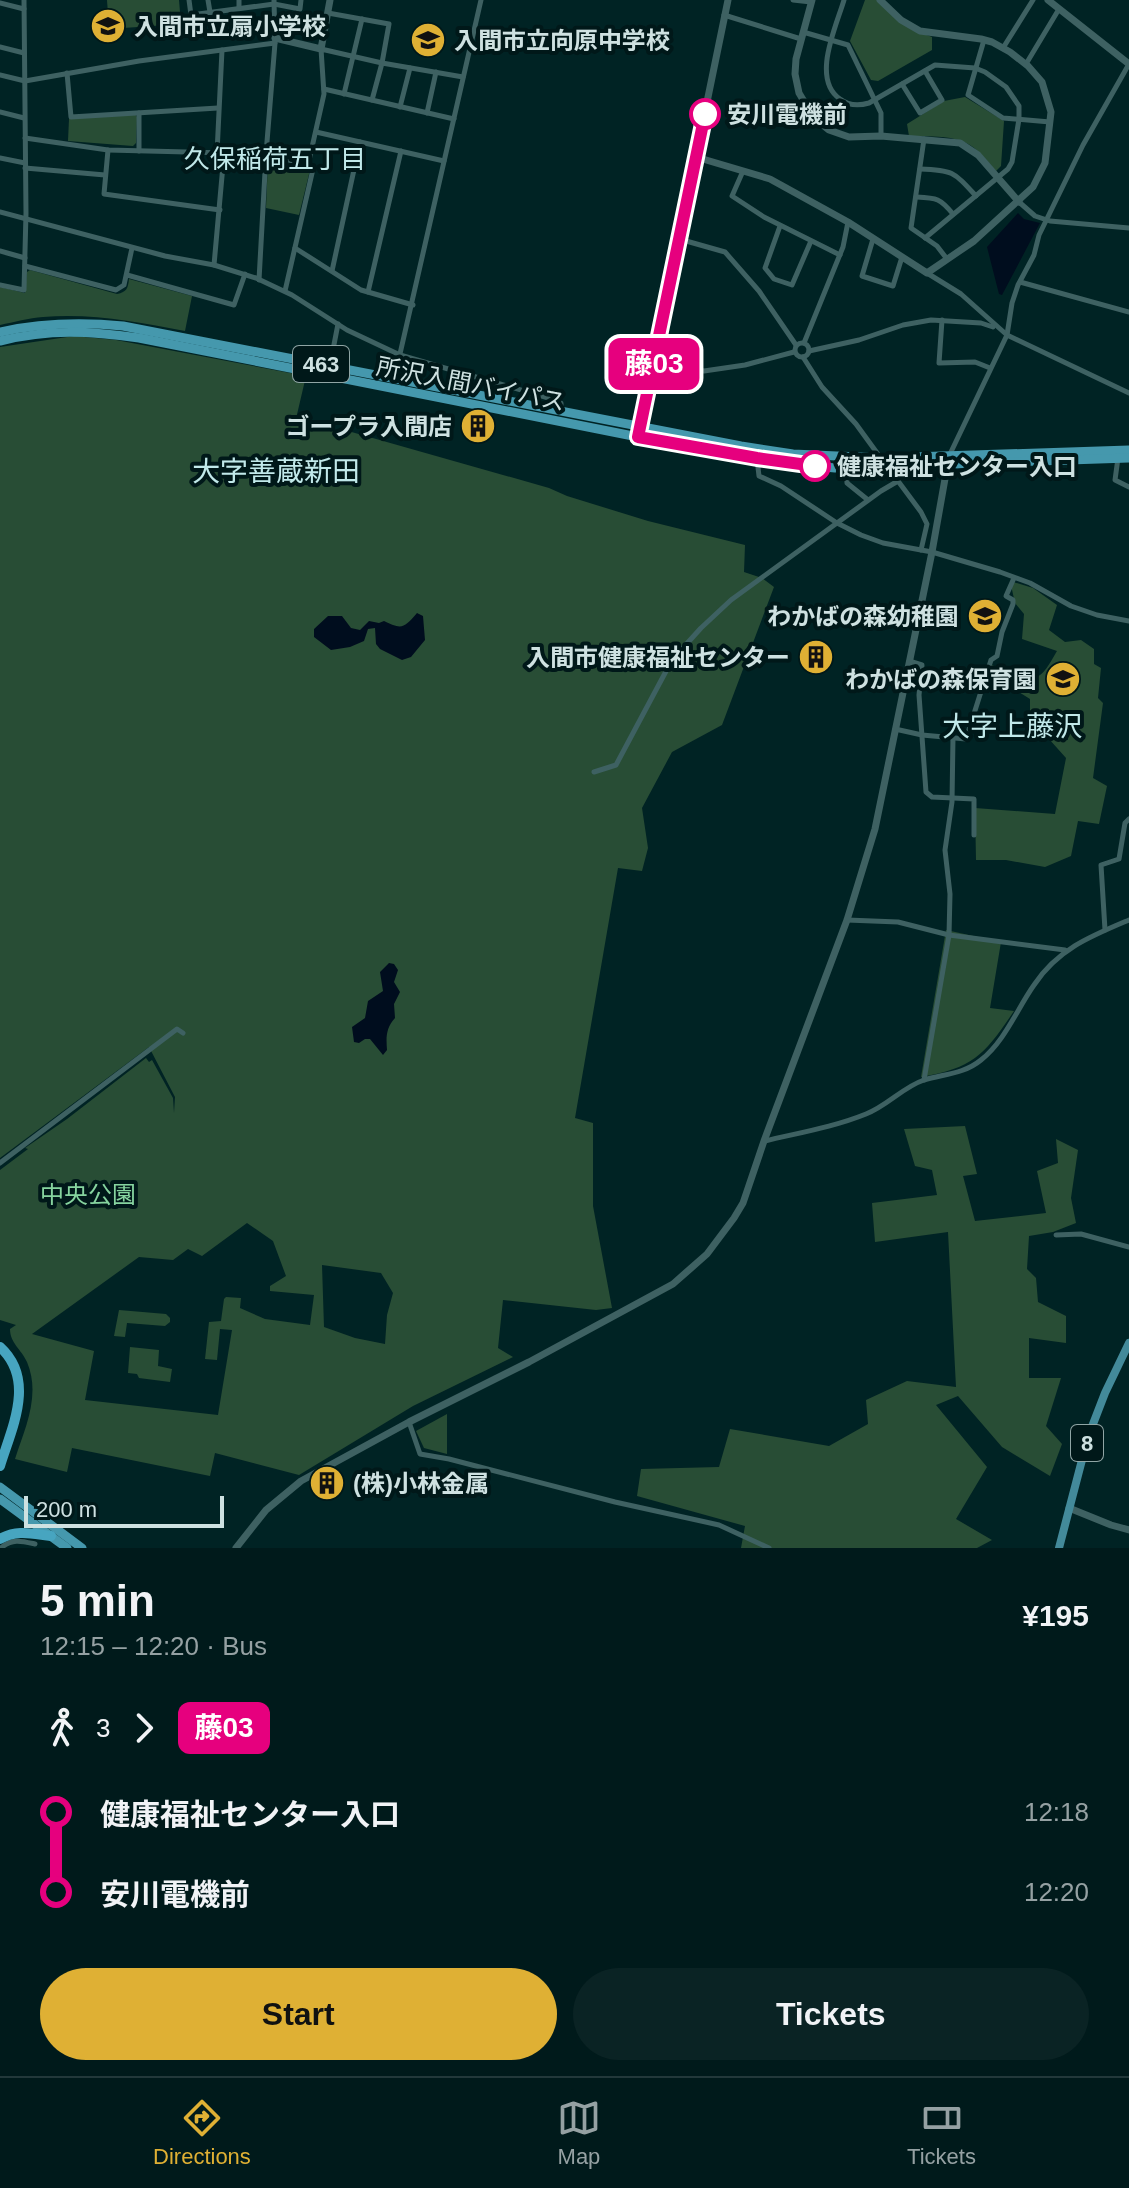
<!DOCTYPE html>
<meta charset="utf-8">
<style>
body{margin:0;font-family:Arial,"Noto Sans JP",sans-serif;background:#0a2324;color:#f1f3f6;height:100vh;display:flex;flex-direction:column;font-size:30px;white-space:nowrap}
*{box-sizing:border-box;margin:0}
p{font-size:26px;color:#95a1a3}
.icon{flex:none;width:44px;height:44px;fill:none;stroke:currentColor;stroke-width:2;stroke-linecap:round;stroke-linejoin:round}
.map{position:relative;height:1548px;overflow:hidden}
.sheet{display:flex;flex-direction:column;background:#001a1b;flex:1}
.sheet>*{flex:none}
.badge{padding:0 16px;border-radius:12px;font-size:28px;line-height:52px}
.scale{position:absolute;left:24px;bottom:20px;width:200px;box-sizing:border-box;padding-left:8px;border:4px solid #cee1e1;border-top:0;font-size:22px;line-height:28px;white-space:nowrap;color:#cee1e1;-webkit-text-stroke:6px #001819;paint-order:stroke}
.map>.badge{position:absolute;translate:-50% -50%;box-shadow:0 0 0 4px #fff}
.legs{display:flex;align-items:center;gap:12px;height:88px;padding:0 40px;font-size:26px}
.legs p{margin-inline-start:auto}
.summary{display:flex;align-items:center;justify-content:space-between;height:136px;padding:0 40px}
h1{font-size:44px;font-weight:700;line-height:60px}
.primary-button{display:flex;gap:16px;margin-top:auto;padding:16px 40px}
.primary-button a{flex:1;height:92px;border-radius:48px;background:#dfb034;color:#111;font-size:32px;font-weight:700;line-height:92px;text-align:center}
.primary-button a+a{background:#0a2324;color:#f1f3f6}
ul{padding:0 40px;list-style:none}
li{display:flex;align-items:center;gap:28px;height:80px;font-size:30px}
li i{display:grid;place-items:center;width:12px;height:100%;margin:0 10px;background:currentColor}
li i::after{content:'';width:20px;height:20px;margin:-10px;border:6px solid;border-radius:50%;background:#001a1b}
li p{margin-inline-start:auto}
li:first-child i{background:linear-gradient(#0000 50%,currentColor 0)}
li:last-child i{background:linear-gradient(currentColor 50%,#0000 0)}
.tabs{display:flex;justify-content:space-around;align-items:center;height:112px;border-top:2px solid #22383a;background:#001a1b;font-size:22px;color:#95a1a3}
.tabs a{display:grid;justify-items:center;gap:4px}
.tabs .on{color:#dfb034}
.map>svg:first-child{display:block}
.green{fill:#284d35;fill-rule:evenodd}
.water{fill:#000d1e}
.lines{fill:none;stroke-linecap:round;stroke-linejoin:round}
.minor{stroke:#3e6162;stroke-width:5}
.tertiary{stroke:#3e6162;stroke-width:7}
.primary{stroke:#438a9a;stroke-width:8}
.trunk{stroke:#4598ad;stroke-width:9}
.motorway{stroke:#47a5c0;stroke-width:10}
.line-1-casing{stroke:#fff;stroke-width:18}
.line-1{stroke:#e6007e;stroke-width:12}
.stop-1-dot{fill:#fff;stroke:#e6007e;stroke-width:4}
.labels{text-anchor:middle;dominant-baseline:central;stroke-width:8;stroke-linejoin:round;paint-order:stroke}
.shield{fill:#001819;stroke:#90a5a5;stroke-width:2}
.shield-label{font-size:22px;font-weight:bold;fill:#cee1e1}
.poi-label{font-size:24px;font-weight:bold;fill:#cee1e1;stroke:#001819;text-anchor:end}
.stop-label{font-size:24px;font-weight:bold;fill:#cee1e1;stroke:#001819;text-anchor:start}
.street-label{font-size:24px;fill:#cee1e1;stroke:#001819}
.park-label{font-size:24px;fill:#86d49f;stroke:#001819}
.neighbourhood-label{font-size:26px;fill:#c1e9ea;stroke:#001819}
.quarter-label{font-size:28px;fill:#c1e9ea;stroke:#001819}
</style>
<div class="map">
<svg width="1129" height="1548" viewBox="0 0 1129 1548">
<rect width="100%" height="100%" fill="#002324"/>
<!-- green -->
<g class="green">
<polygon points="107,0 179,0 181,24 109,29"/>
<polygon points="865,0 877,0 916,31 932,37 932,50 878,81 871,80 850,41"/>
<path d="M965 97 1004 121 1001 166 996 171C989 163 981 153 973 147 955 134 930 137 909 136L907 124 944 101Z"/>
<polygon points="135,114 137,117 136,143 133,146 68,141 69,119"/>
<polygon points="271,159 307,167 310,170 299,215 266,208 268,162"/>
<path d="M30 270 117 294C127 292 128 288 129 279L192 296 185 331C138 322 92 313 43 317 29 318 14 322 0 325V287L25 293 27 272Z"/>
<path d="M74 336 116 340 306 376 295 423 321 430 348 431 549 488 567 496 648 521 745 545 744 572 762 578 774 587 722 725 672 752 642 808 648 848 642 871 618 868 575 1118 593 1123V1206L612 1308 596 1310 503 1300 498 1348 513 1357 413 1406 299 1475 215 1453 210 1476 72 1448 67 1472 15 1459C25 1428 41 1395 27 1362 21 1349 10 1343 10 1329L16 1325 0 1320V1170L28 1149 25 1148 67 1119 146 1058 149 1062 152 1060 173 1098 174 1113 175 1097 149 1047 0 1158V347ZM247 1223 273 1241 286 1276 270 1286V1291L314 1295 310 1325 265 1319 240 1308 241 1298 226 1297 224 1299 221 1321 209 1322 205 1359 217 1360 220 1329 232 1330 218 1415 85 1400 94 1351 32 1334 139 1257 173 1260 188 1249 202 1256ZM322 1265 381 1273 393 1293 387 1315 385 1344 355 1338 324 1327Z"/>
<path d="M1010 581 1033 588 1057 605 1049 630 1065 642 1081 640 1094 649V664L1101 668 1098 698 1103 703 1093 778 1107 786 1099 824 1078 821 1071 856 1045 867 1006 860H976L975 808 1055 814 1066 758 1049 739 1068 740 1064 712 1030 713V699L992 675V665L1026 682C1044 677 1048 666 1057 651L1022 639 1024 614 1015 603Z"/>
<path d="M946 930 1001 942 990 1008 1014 1011C985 1054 974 1068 921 1077Z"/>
<polygon points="965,1126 977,1174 963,1176 975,1221 1046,1213 1037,1171 1058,1163 1056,1139 1078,1150 1071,1198 1076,1223 1053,1232 1029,1236 1027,1269 1036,1278 1038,1302 1066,1316 1066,1343 1029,1338 1029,1378 1061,1378 1046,1426 1062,1444 1050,1476 1002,1447 958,1396 936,1405 987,1467 956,1519 992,1540 977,1548 741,1548 745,1526 637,1496 641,1469 719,1467 730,1429 829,1446 868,1424 866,1400 907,1381 956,1387 948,1232 875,1242 872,1203 937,1195 932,1170 915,1166 904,1129"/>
<polygon points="119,1310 166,1314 170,1318 170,1322 165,1326 127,1323 125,1337 114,1336"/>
<polygon points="130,1347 159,1350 158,1366 172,1369 170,1382 139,1378 137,1374 128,1373"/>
<polygon points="447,1414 447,1454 424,1448 416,1431"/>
</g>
<!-- water -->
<g class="water">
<polygon points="1018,213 1024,219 1040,223 1002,295 999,294 987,247"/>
<path d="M417 613 423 616 425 640 411 657 402 660 380 649 376 644 375 628 368 629 364 641 350 647 331 650 314 637V629L328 616H342L351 628 360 630 369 621 379 623 384 621C402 630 404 628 417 613Z"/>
<path d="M389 963 394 964 398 970 394 982 400 992 394 1004 395 1018C386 1028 386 1037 387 1050L383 1055 370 1039H365L359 1043 354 1042 352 1027 365 1018 368 1001 383 991 380 972Z"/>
</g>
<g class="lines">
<!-- minor -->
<g class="minor">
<polyline points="189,0 191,15 274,4 300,9 301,0"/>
<polyline points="208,0 210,12"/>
<polyline points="239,0 239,8"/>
<polyline points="793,0 811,2"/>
<path d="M844 0C836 27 811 79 840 99 849 106 859 106 869 103L935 65 975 68 985 72 1006 87 1019 106V119L1012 162 1008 169 925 238"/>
<polyline points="0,3 24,9"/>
<polyline points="328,13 389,24 382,63 372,100"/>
<polyline points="724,15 801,39"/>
<polyline points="803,32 848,45 881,113 881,136"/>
<polyline points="984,40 968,95 1003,118 1050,122"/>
<polyline points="0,47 24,53"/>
<polyline points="1003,48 1033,0"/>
<polyline points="1026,64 1059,9"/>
<polyline points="67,73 71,117 218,108"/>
<polyline points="0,75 25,81 139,61 275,43"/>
<polyline points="902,84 920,113 942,100 925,71"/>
<polyline points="324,89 454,119"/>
<polyline points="344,94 362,19"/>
<polyline points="400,107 410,68"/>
<polyline points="0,112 24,118"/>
<polyline points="427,113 436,72"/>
<polyline points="316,132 444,161"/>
<polyline points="25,138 108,150 266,154 275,43 274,0"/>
<polyline points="924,139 911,228 937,246 947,259"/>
<polyline points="108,150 104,194 220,210"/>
<polyline points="139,151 139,113"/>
<polyline points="217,153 222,50"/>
<polyline points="0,158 25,163"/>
<polyline points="308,165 324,94 321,49 382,63 463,77"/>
<polyline points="25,168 105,175"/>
<path d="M920 169C953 170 954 172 976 196"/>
<polyline points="743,171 732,196 764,217 840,255"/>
<path d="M916 197C937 198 940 198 953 214"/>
<polyline points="1019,202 1035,216 1050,221 1129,228"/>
<polyline points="0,212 165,256 214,265 256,278 292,295 347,330 400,355 552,399 561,403 561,409"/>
<polyline points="780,226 765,268 774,279 792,285 811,241"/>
<polyline points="679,239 725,252 759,291 796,345"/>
<polyline points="873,239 862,276 893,286 902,257"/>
<polyline points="295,248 361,290 413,305"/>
<polyline points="0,251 25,258"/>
<polyline points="214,265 224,154"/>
<polyline points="25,266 116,290 124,285 132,248"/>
<polyline points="332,271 360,142"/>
<polyline points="927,273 961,294 1007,335 1129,393"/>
<polyline points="127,275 234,305 245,274"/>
<polyline points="259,280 266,154 308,165 313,169 285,291"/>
<polyline points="1020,282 1129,312"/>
<polyline points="0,285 24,290 26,213 24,0"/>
<polyline points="368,292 401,151"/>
<polyline points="942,320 939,363 975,362 990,368"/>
<circle cx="802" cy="350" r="7"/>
<polyline points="804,343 843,247 848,222"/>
<polyline points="809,351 859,340 903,325 931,320 981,323 993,327"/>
<polyline points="803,357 822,387 856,424 880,457"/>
<polyline points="654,361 704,371 745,365 794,352"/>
<polyline points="330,365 338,324"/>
<polyline points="394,380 481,0"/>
<polyline points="950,454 1007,335 1012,303 1018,285 1034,255 1039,235 1083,145 1129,64"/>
<polyline points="1118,458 1115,480 1129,487"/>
<polyline points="757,459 759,476 781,486 837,523 861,535 883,543 932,552 1000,572 1030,583 1071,606 1097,615 1129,621"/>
<polyline points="846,468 847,483 868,500"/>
<polyline points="909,661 922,665 919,695 926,792 932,797 974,799 974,835"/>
<polyline points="895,729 922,735 966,739 991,660 997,656 1002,632 1013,604 1013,600 1006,596 1014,578"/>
<polyline points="594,772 616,765 672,660 701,628 731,600 881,491 898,481 921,512 927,524 921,550"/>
<polyline points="847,920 898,922 949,935 1065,950"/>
<polyline points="1105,930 1101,865 1119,859 1125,823 1129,819"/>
<polyline points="924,1080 949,935 950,894 945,850 952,802 953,737"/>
<path d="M765 1141C798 1133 834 1127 866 1114 887 1106 903 1087 924 1080 944 1074 964 1074 981 1060 1005 1041 1017 1009 1034 985 1058 949 1091 936 1129 920"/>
<polyline points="0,1163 177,1029 183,1033"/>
<polyline points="1056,1235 1081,1234 1129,1247"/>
<polyline points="409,1422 420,1454 449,1459 615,1502 719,1525 769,1548"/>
<path d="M1 1548C12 1538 22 1541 35 1544"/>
</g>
<!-- tertiary -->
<g class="tertiary">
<polyline points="812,0 796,59 795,74 799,93 814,118 829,130 849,137 881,136 960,143 978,155 1019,202"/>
<polyline points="1048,0 1129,64"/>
<polyline points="275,38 321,49 330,0"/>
<polyline points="696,157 770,179 848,222 927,273 974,241 1033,187 1045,163 1051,112 1042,82 1028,66 1010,52 992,42 981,39 920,31 901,20 880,0"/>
<polyline points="638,437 728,0"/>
<polyline points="1069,1508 1111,1525 1129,1530"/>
<polyline points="236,1548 266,1510 301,1481 409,1422 529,1362 673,1284 707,1254 734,1218 743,1203 764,1141 847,920 875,829 932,552 948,462"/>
</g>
<!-- primary -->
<polyline class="primary" points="1059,1548 1088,1437 1105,1393 1129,1343"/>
<!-- trunk -->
<g class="trunk">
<path d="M0 332C41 323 81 322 123 326L741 446 793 454 881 458 1129 450"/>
<path d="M0 341C50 329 89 331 139 338L638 437 796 464 835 468 1129 458"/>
<polyline points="0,1487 82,1548"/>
<polyline points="0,1499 67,1548"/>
</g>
<!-- motorway -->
<g class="motorway">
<path d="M0 1347C36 1380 12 1427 0 1466"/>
<path d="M0 1539C17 1529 33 1534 51 1536"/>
</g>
</g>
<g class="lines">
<!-- line-1 casing -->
<g class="line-1-casing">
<polyline id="line-1" points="705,114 638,437 757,458 815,466"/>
</g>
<!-- line-1 -->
<use href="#line-1" class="line-1"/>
</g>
<!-- icons -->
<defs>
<g id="school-disc" transform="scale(1.8)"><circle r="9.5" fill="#dfb034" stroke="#001819"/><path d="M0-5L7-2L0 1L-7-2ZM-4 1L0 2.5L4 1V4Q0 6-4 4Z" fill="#111"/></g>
<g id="building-disc" transform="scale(1.8)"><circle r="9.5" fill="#dfb034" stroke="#001819"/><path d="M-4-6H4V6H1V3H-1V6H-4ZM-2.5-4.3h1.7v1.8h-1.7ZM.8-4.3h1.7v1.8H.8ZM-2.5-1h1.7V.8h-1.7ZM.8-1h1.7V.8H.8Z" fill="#111"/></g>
</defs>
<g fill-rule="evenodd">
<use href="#school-disc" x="108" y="26"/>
<use href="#school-disc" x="428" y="40"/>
<use href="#building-disc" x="478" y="426"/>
<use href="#school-disc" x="985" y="616"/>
<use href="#building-disc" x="816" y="657"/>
<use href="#school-disc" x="1063" y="679"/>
<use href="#building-disc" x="327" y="1483"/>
</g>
<!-- markers -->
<g class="stop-1-dot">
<circle cx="705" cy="114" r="14"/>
<circle cx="815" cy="466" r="14"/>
</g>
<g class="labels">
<!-- shield labels -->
<g class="shield">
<rect x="293" y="346" width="56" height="36" rx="6"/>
<rect x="1071" y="1425" width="32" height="36" rx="6"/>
</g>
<g class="shield-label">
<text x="321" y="364">463</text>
<text x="1087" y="1443">8</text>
</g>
<!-- poi labels -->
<g class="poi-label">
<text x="134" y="26" text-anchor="start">入間市立扇小学校</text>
<text x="454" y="40" text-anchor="start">入間市立向原中学校</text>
<text x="452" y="426">ゴープラ入間店</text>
<text x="959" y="616">わかばの森幼稚園</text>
<text x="790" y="657">入間市健康福祉センター</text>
<text x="1037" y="679">わかばの森保育園</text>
<text x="353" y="1483" text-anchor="start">(株)小林金属</text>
</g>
<!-- stop labels -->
<g class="stop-label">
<text x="727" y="114">安川電機前</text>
<text x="837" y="466">健康福祉センター入口</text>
</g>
<!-- street labels -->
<g class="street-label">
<text transform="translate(471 384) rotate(11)">所沢入間バイパス</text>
</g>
<!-- park labels -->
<g class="park-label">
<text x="88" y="1194">中央公園</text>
</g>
<!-- neighbourhood labels -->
<g class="neighbourhood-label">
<text x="275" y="159">久保稲荷五丁目</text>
</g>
<!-- quarter labels -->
<g class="quarter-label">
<text x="276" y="471">大字善蔵新田</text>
<text x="1012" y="726">大字上藤沢</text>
</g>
</g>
</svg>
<div class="scale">200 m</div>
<b class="badge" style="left:654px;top:364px;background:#e6007e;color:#fff">藤03</b>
</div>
<section class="sheet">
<div class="summary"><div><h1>5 min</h1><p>12:15 – 12:20 · Bus</p></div><b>¥195</b></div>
<div class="legs"><svg class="icon" aria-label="walk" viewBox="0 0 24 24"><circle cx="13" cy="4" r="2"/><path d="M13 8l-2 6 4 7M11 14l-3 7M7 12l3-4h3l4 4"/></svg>3<svg class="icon" aria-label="forward" viewBox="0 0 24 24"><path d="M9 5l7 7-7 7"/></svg><b class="badge" style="background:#e6007e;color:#fff">藤03</b></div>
<ul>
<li><i style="color:#e6007e"></i><b>健康福祉センター入口</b><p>12:18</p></li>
<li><i style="color:#e6007e"></i><b>安川電機前</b><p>12:20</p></li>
</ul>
<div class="primary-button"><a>Start</a><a>Tickets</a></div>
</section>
<nav class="tabs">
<a class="on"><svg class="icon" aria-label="directions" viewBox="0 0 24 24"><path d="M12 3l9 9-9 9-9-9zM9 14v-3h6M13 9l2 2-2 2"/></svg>Directions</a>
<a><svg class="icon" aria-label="map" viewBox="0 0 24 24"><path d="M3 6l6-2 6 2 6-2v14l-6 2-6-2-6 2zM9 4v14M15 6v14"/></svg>Map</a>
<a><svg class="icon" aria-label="tickets" viewBox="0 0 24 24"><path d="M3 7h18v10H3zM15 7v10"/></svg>Tickets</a>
</nav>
